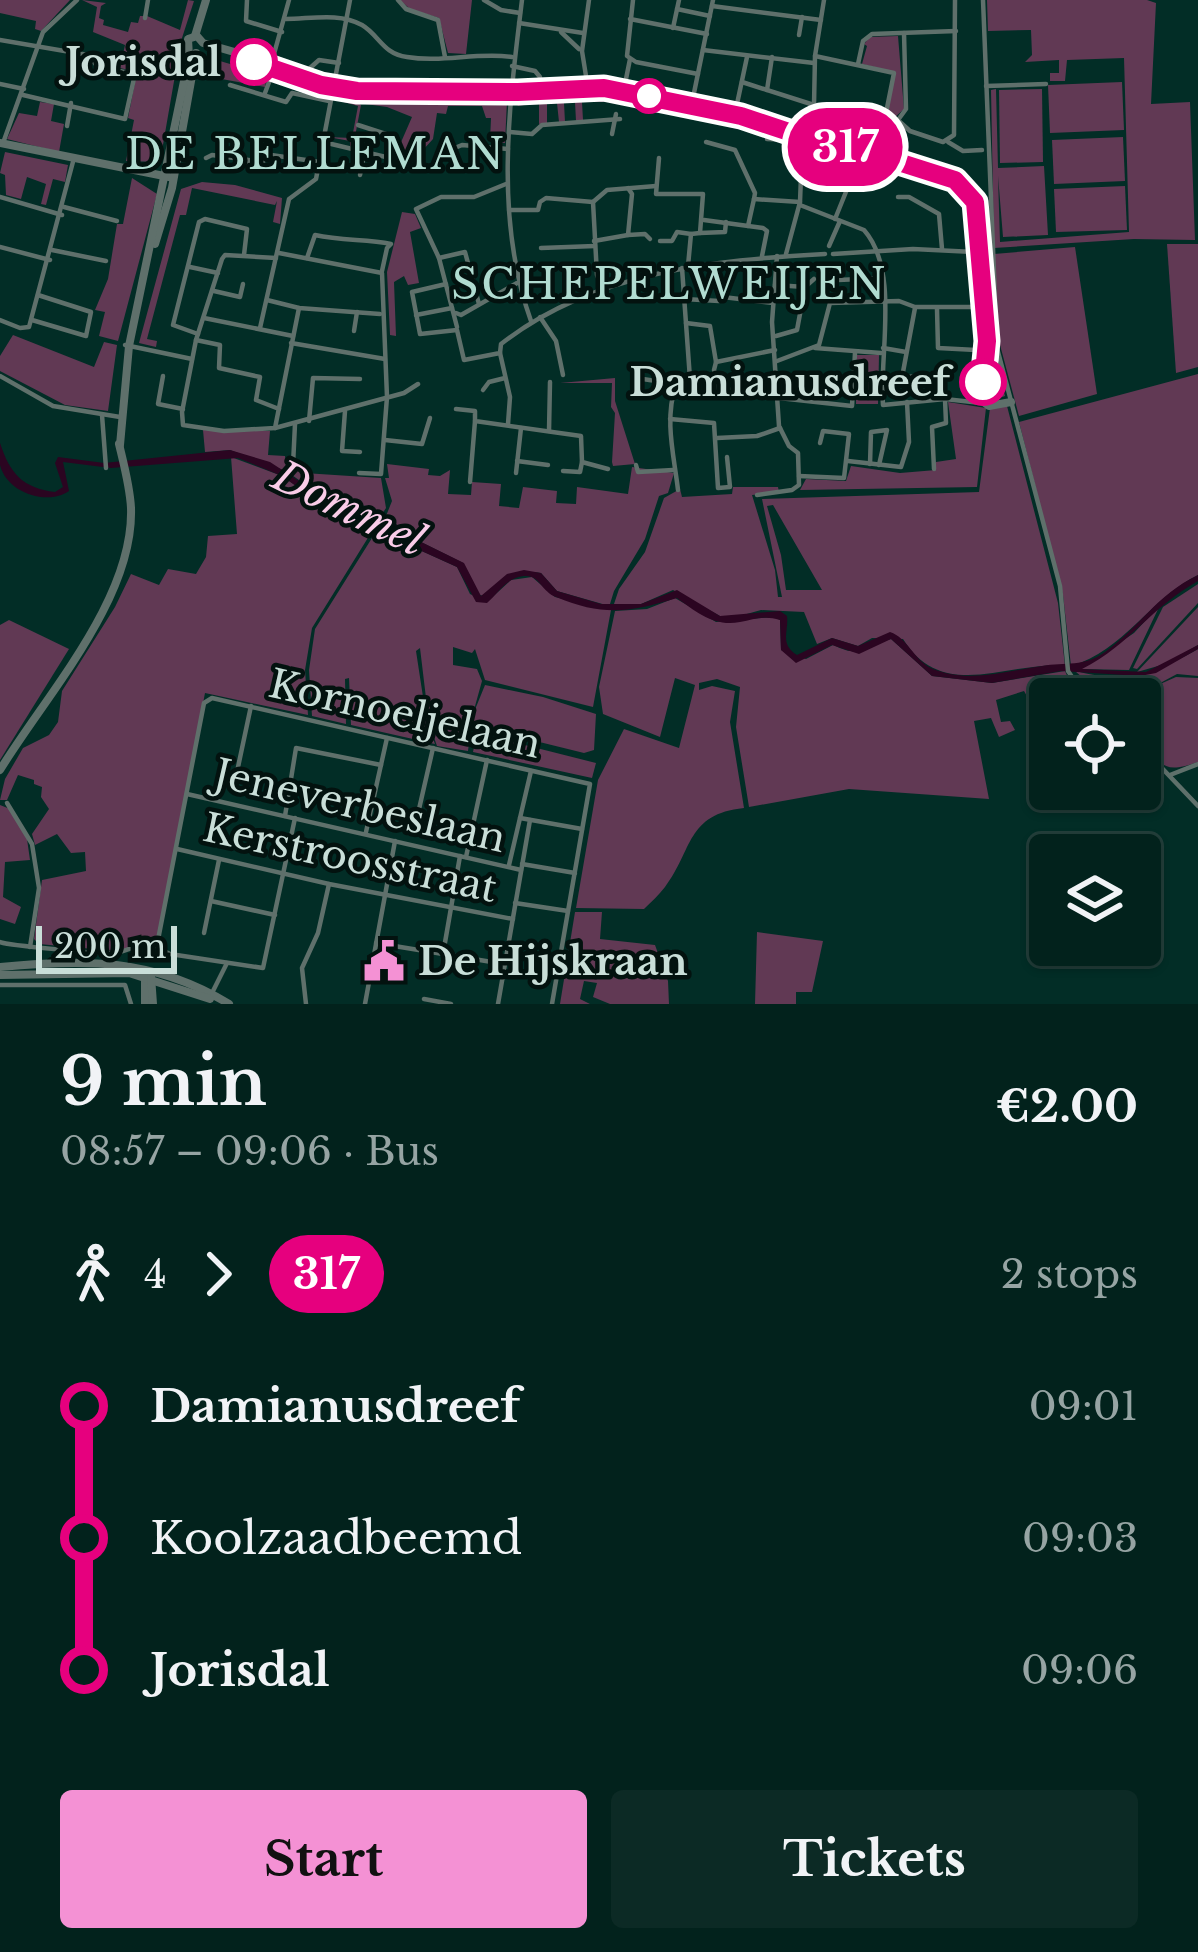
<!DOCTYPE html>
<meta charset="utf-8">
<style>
body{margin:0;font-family:"Libre Baskerville",serif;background:#0c2a25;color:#f1f3f6;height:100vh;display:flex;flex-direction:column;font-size:45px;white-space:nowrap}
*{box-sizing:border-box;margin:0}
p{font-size:39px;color:#96a4a3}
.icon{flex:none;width:66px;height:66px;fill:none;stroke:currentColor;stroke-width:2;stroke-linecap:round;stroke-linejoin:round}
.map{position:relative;height:1004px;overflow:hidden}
.details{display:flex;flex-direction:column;background:#02221c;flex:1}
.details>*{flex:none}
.badge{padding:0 24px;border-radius:39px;font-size:42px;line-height:78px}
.buttons{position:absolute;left:1029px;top:678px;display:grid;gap:24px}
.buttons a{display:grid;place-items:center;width:132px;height:132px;border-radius:12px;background:#02221c;box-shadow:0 3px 9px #0004,0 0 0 3px #233f3b;font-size:60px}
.scale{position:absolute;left:36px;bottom:30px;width:141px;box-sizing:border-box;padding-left:12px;border:6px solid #c9ded8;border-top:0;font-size:33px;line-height:42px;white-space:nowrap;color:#c9ded8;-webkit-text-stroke:9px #03120f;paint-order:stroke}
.map>.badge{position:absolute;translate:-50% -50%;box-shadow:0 0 0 6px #fff}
.legs{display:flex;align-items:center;gap:18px;height:132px;padding:0 60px;font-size:39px}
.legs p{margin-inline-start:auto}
.head{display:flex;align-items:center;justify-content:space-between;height:204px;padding:0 60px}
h1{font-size:66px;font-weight:800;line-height:90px}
.cta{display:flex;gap:24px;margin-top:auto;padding:24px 60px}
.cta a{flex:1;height:138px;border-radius:12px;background:#f491d4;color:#111;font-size:48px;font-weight:800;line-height:138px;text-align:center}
.cta a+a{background:#0c2a25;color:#f1f3f6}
ul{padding:0 60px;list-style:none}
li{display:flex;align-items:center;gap:42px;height:132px;font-size:45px}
li i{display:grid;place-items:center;width:18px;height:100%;margin:0 15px;background:currentColor}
li i::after{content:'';width:30px;height:30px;margin:-15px;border:9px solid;border-radius:50%;background:#02221c}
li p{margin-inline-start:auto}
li:first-child i{background:linear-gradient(#0000 50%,currentColor 0)}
li:last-child i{background:linear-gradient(currentColor 50%,#0000 0)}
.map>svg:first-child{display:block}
.green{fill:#613954;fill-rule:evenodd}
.water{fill:#2b0521}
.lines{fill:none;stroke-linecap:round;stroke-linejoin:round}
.minor{stroke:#5f706b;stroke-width:4.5}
.tertiary{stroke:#5f706b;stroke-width:8}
.line-1-casing{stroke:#fff;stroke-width:27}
.line-1{stroke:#e6007e;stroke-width:18}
.stop-1-dot{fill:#fff;stroke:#e6007e;stroke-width:6}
.labels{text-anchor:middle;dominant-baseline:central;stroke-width:9;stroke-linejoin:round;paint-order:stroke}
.stop-label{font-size:39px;font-weight:bold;fill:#c9ded8;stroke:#03120f;text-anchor:end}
.street-label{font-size:39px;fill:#c9ded8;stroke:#03120f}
.poi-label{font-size:39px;font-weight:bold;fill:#c9ded8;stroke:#03120f;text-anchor:start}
.neighbourhood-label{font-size:42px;letter-spacing:3px;fill:#b1dcd1;stroke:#03120f}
.water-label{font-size:42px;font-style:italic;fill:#f9cce8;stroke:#03120f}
</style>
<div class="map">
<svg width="1198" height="1004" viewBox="0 0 1198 1004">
<rect width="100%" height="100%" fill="#022d26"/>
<!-- green -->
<g class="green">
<polygon points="0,0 70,0 41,31 35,29 36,21 0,13"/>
<polygon points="82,0 106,3 101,6 99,18 104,20 103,25 128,32 131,22 138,23 140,16 147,16 180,30 188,0 194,1 181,41 160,162 126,161 134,120 128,118 137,72 120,68 125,45 93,32 97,7"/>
<polygon points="400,0 472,0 466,54 448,53 439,18 410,9"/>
<polygon points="987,0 1147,0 1156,3 1151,104 1190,102 1195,240 1134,239 994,248 991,90 996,89 998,168 1044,166 1048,235 1003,237 998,176 1000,242 1129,232 1124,58 1067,60 1065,81 1050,81 1050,73 1059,73 1059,60 1025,62 1032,55 1031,30 988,31"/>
<polygon points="898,36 904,109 893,119 887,117 895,72 862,64 867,46 864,44 870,37"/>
<polygon points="210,58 267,75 265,87 205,76 202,66"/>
<polygon points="1122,82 1124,130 1050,133 1048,85"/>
<polygon points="1042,89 1043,162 1000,163 999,90"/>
<polygon points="618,97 617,102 582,102 583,120 576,121 575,102 564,103 565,122 559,122 557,103 547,104 547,123 539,124 539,103 517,106 528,98"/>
<polygon points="340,98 392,103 507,101 505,143 490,141 491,118 486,118 482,106 448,106 446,114 437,113 433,139 411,163 395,156 412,117 387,107 358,103 361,105 353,147 350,146 350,141 328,137 352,138 358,106 340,101"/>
<polygon points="40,102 54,104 51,121 64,124 59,152 7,139 19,113 37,116"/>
<polygon points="1123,137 1125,181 1054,184 1052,140"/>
<path d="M811 145C844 152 947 171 965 198 973 211 971 231 972 245H967C966 231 968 210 960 198 944 175 838 156 808 150Z"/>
<polygon points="5,152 68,165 65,182 53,179 46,205 41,204 46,184 27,177 21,199 6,195 5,175 0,173"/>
<polygon points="132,178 157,194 118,341 99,336 105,312 95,310 108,279 117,224 123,224"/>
<polygon points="202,182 235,185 282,198 280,224 273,222 277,201 275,205 192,188 186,215 180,215 147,339 157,341 156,347 139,343 181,189"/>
<polygon points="1125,186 1127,230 1056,232 1054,189"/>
<polygon points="402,212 415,214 421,228 410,232 419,283 408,285 404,276 394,282 396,336 390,335 387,272"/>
<polygon points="1167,244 1198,244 1198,367 1176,373"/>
<polygon points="1075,247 1097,394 1019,416 1000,345 994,254"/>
<polygon points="983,254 988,258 994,350 1005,396 988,402 984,400"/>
<polygon points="13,335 94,367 104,342 117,345 108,411 65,405 0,371 0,356"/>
<polygon points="857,355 879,355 878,404 856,404"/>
<path d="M1198 374V575C1149 599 1124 651 1071 666L1063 595 1019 422Z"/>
<polygon points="615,378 615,401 635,464 613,466 612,462 615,413 611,407 612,383 560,383"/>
<polygon points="948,402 986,408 977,487 800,490 806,479 846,481 851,466 900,473 936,470 936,462 956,459"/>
<path d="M1007 406 1058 603 1065 666C1010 660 943 704 903 639L872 638 858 646 832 638 817 644 804 612 761 610 736 617 720 616 673 590 641 604H614L619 589 645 552 664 498 680 489 682 497 732 494 733 487H778L779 492 752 495 775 570 778 597H782L762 499 979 492 990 408ZM773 505 822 590H786L781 555 767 506Z"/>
<polygon points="203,430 270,431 268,455 285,456 286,466 303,467 304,473 381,478 386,508 382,514 366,506 325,498 286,471 230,450 205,452"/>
<polygon points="231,457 282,476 320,503 379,520 312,628 305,670 308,715 205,693 157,943 115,951 39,944 34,939 42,880 86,871 85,852 71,853 57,834 35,845 32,834 49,809 41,797 42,787 34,784 34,780 18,775 7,800 0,800 5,779 23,748 49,735 58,722 62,691 115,607 131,574 159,585 168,569 196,574 206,557 208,536 237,534"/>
<path d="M387 464 429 469 428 475 440 476 450 470 448 494 471 495 472 482 501 484 499 506 519 508 523 487 557 491 556 503 576 504 577 487 628 494 632 467 674 473 668 493 659 496 645 539 614 591 610 604 606 605 557 591 541 573C513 570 504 574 486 596L479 595 463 563 415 539 386 516 392 501 385 478H389Z"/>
<polygon points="382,522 415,548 457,567 470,594 487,602 511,580 532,577 555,597 611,610 593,707 485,680 475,649 472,653 453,647 453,665 477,669 482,681 472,717 485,685 543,697 596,714 594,750 584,753 474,726 472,719 468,751 437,746 429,723 420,648 416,651 427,723 435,744 351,725 349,678 345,679 346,724 312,716 309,670 315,629"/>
<polygon points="1198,584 1198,603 1137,669 1133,668 1163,607"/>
<path d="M675 598 716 622 774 617 780 620 781 650 806 659 833 645C862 659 863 647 891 639L932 676 992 683 1065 671 1071 684 1059 694 1032 705 1024 691 996 700 1001 722 1010 721 1015 730 999 737 991 718 974 721 989 799 849 789 749 807 736 727 740 687 717 679 699 683V690L712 686 735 691 730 722 744 808C686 814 693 850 665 887 659 895 651 902 644 909L576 908 598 780 624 729 679 748 695 685 675 678 660 737 603 714 599 687 615 611 647 609Z"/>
<polygon points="1160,605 1129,670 1081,669 1134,633"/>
<polygon points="1198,607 1198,645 1165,664 1137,672"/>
<polygon points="9,620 69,649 0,760 0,625"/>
<path d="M1198 649V676L1177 674 1149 689 1176 677 1198 678V762C1163 774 1164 766 1140 742V699H1131L1138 695V690L1124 695 1118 685 1104 693 1084 691 1091 685 1075 671C1126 684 1154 674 1198 649Z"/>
<polygon points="477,733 596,763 592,778 473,752"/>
<polygon points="0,805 10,809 27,839 30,860 5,862 3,897 21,907 15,924 0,919"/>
<polygon points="575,912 602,912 600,939 655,945 668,981 669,1004 610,1004 593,997 597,983 584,981 580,999 590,1004 560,1004"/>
<polygon points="757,932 823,941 812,992 796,992 796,1004 755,1004"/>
</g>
<!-- water -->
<path class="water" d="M0 443C10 474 23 488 55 492L63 487 55 463 58 457 104 463 230 450 270 462 325 498 377 510 415 539 464 563 481 596 507 574 524 570 541 573 557 591 601 604H641L677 590 720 616 780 611 787 616C789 631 779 644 797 655L832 638 858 646 890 632C908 638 913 659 931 668 966 684 1007 671 1042 666 1065 662 1085 667 1105 652 1140 627 1156 595 1198 575V581C1150 608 1131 644 1082 669L1146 672 1198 645V649L1156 673 1140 676 1061 671 992 683 932 676 891 639 859 654 832 645 796 663 781 650 780 620C765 615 755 619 740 622 715 627 697 613 677 598 630 612 604 617 556 597 542 592 540 576 526 576 508 576 499 592 487 603L476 602 457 567 415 548 382 522 367 513 320 503 282 476 238 458 111 468 63 462 69 491C47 506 7 493 0 465 0 458 0 451 0 443Z"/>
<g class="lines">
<!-- minor -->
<g class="minor">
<polyline points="247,0 246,21 282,32"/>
<polyline points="398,0 406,9 438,20 445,57"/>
<polyline points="484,0 501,10 520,13"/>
<path d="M522 0C509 106 494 218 531 321"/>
<polyline points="633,0 627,56 636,62 698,74"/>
<polyline points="983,0 997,348 1060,586 1068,671 1087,699"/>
<polyline points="712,6 821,20"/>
<polyline points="677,9 710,16"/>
<polyline points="145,18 148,0"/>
<path d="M286 19C310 19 339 12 362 25 379 35 383 54 407 57 441 63 477 52 512 57"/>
<polyline points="630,19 707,34"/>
<polyline points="519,23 583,33"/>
<polyline points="673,28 679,0"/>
<polyline points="561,32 579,49"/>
<polyline points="799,35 802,17"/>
<polyline points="0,40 88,55 98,67 135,74 125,119 23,95"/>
<polyline points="703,50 814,63"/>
<polyline points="274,54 289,0"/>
<polyline points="815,56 894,73 885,118"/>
<polyline points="858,64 863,41 872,34 956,31"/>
<polyline points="512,66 535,71 540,77"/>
<polyline points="310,68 319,60 339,63"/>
<polyline points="586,76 582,51 589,0"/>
<polyline points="626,79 630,59"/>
<polyline points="742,82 814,105 898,120 906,109 904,33"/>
<polyline points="0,84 24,89"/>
<polyline points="230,85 286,102 292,93 329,101"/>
<polyline points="986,86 1046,84"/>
<polyline points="767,90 772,57"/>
<polyline points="265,93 275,66"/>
<polyline points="694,93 713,0"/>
<polyline points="737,104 747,57"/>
<polyline points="900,122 910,131 943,142 954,135 955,0"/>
<polyline points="67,126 71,103"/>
<polyline points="510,132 532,134 542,125 620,119"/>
<polyline points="612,134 616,114"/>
<polyline points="767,139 789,140 801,154"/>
<polyline points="323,142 390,158 395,137 358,125"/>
<polyline points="706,142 735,150 755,193 754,199"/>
<polyline points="948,142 963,151 982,150"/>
<polyline points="3,143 43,32 77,0"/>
<polyline points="206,158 212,155 263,162 264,154 320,162"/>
<polyline points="659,158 656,194 703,194 700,233 691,234"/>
<polyline points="244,162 262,167 263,162"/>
<polyline points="452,163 450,150 462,145 508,149"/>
<polyline points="360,175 365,151"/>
<polyline points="628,188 632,194 628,235 645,234 650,239"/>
<polyline points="0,197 62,215"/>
<polyline points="898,197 909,197 939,214 942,249"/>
<polyline points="754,199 800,202"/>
<polyline points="593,202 597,275 603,291"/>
<polyline points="593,202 607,190 656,186"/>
<path d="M800 205 864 230C900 271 879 355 883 405L945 399 981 403"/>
<polyline points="64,207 117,221"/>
<polyline points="509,210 538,210 540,202 546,198 593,202"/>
<polyline points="835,219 852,177 857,174 876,181 881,168"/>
<polyline points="704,220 763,228 767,231 762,256"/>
<polyline points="748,226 754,199"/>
<polyline points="700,233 725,232 726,222"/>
<polyline points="594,241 628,235"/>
<polyline points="660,241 672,241 677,232 691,234 688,266"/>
<polyline points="829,246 840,221"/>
<polyline points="0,247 50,260"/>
<polyline points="541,248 595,246"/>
<polyline points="52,250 106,261"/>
<polyline points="279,253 382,273 387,397 381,474 359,473"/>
<polyline points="786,254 800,202 802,150 814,105 815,56 824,0"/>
<polyline points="833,254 913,249 974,252"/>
<polyline points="276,258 225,255 222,259 196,340 182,412 183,425 224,431 275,428 404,393 418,384"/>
<path d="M307 258 315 235C342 241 366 239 391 244L387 248 382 271"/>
<polyline points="439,258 465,252 479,304"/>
<polyline points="190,267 218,273"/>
<polyline points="838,280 883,278"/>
<path d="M446 284 412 292 420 334 457 330 464 360 500 353 501 344C593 272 713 260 825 254"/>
<polyline points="775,285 805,287"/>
<polyline points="214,291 240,297 243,284"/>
<polyline points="723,297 773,303"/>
<polyline points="684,299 719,301"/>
<polyline points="267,300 299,308 380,314"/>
<polyline points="915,308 903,372 906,377 918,376"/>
<polyline points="937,309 938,348 976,350"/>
<polyline points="456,313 461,315 517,283"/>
<polyline points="416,315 452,308"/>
<polyline points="540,317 556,341 563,375"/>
<polyline points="204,318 293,336"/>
<polyline points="0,320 20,328 29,327 74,158"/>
<polyline points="32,320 86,336 91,312 38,295"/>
<polyline points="686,323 710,326 716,362 775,350"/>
<polyline points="457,327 439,258 416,209 441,197 474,197 506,184"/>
<polyline points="260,328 289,199 316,179 350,0"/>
<polyline points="354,331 357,312"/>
<polyline points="198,334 173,325 199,222 205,219 247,229 244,255"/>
<polyline points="776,336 797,330 805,287 814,279"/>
<polyline points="196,340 220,345 219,368 260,377 256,400 279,409"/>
<polyline points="291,343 385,359"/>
<polyline points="125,345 192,359"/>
<polyline points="815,348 881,353"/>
<polyline points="883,348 906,352"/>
<polyline points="500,353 510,397 508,424"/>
<polyline points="777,361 819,345 830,303 899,301 915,307 974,307"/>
<polyline points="716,362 714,370 719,390 777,388"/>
<polyline points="0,376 53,406 120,417"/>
<polyline points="163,376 158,404 183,409"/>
<polyline points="636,378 676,384"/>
<polyline points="483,390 489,382 505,378"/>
<polyline points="779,398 852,406 855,353"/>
<polyline points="456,409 475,411 475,421 581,436 582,462 608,469"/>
<polyline points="345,411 342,451 360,452"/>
<polyline points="102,415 106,468"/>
<polyline points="670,419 714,423 718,488 730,487 727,457"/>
<polyline points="309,421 313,378 360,379"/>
<polyline points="275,428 299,308"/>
<polyline points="549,431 550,382"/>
<polyline points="717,438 757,436 780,428"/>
<polyline points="385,440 422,444 430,418"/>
<polyline points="517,461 548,465"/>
<polyline points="848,461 901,467 909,442 907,402"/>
<polyline points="870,464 871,432 887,430 879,465"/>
<polyline points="293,465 295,424"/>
<polyline points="636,465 638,472 673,470"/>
<polyline points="934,469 932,427 946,423 945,399"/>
<polyline points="563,471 580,472 582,462"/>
<polyline points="516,473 521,428"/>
<polyline points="799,476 844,478 849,434 823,431 820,443"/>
<polyline points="470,482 475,421"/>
<path d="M678 490C674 455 664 420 676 384L690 379 682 268"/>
<polyline points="757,495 792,490 799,485 798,453 789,446 779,426 772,322 777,256"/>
<polyline points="251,706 234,786 242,791 287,800"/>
<polyline points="1140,745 1198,806"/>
<polyline points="433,748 414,831 468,843"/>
<polyline points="1170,775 1198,764"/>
<polyline points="288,788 371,805"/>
<polyline points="187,794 521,870"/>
<polyline points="7,803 32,844 39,888 30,947"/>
<polyline points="285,816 296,748 381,765"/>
<polyline points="520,818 582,829"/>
<polyline points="366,832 387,738"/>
<polyline points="177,849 329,884 513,919"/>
<polyline points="466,857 487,760"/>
<polyline points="522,864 575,873"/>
<polyline points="509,865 531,771"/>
<polyline points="211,901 275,915"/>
<polyline points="515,903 568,911"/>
<polyline points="204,933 219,860"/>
<path d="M0 942C7 945 107 955 116 953 128 951 142 941 154 945 160 947 164 952 170 954L263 968 295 818"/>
<polyline points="376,943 504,964"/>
<polyline points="157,945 204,703 212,698 590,784 552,1004"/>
<polyline points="443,954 460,856"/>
<polyline points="0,985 125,985 131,1004"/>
<polyline points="211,995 227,963"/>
<polyline points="424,999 451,1004"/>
<polyline points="306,1004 302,968 318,933 329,884"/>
<polyline points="365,1004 395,841"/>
<polyline points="498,1004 530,820"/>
</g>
<!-- tertiary -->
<g class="tertiary">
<polyline points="195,36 206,0"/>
<polyline points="368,91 491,91"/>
<polyline points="487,91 615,87 695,103 785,129"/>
<path d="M785 129C840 159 915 154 970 188L975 196 987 341 981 400 989 406 1011 402"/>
<polyline points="0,143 169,177"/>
<polyline points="155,244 172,188 196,53"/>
<polyline points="120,445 129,346 189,57 188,39 197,36 203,43 370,91"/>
<path d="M0 770C46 695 134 599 131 508 130 487 124 465 119 444"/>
<path d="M0 967C85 959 154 958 229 1004"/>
<polyline points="145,974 145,1004"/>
<polyline points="0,975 129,973 210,999"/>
<polyline points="151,976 153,1004"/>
</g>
</g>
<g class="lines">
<!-- line-1 casing -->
<g class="line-1-casing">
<polyline id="line-1" points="254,62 321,85 357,91 518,92 604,88 741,116 813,140 870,153 955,180 975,202 987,341 983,382"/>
</g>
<!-- line-1 -->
<use href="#line-1" class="line-1"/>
</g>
<!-- icons -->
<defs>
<g id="civic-bare" transform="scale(3.24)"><path d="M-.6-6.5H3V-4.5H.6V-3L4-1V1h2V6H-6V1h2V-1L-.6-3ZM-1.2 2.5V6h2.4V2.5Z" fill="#f491d4" stroke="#03120f" stroke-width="2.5" paint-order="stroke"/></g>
</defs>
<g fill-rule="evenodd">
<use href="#civic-bare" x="384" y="961"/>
</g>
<!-- markers -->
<g class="stop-1-dot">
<circle cx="254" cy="62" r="21"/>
<circle cx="649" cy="96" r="15"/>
<circle cx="983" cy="382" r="21"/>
</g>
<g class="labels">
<!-- stop labels -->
<g class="stop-label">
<text x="221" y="62">Jorisdal</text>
<text x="950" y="382">Damianusdreef</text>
</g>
<!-- street labels -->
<g class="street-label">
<text transform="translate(405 714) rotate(13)">Kornoeljelaan</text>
<text transform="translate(360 806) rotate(13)">Jeneverbeslaan</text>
<text transform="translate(350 858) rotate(12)">Kerstroosstraat</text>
</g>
<!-- poi labels -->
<g class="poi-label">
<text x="418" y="961">De Hijskraan</text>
</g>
<!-- neighbourhood labels -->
<g class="neighbourhood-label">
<text x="316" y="154">DE BELLEMAN</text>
<text x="670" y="284">SCHEPELWEIJEN</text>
</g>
<!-- water labels -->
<g class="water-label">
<text transform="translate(349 508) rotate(26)">Dommel</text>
</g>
</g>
</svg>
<div class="buttons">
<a><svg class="icon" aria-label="locate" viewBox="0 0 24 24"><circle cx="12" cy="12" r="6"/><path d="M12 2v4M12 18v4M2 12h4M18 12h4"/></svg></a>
<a><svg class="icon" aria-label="layers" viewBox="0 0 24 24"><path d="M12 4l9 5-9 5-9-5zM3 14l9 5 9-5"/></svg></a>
</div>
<div class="scale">200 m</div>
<b class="badge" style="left:845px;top:147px;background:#e6007e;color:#fff">317</b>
</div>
<section class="details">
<div class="head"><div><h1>9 min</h1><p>08:57 – 09:06 · Bus</p></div><b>€2.00</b></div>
<div class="legs"><svg class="icon" aria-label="walk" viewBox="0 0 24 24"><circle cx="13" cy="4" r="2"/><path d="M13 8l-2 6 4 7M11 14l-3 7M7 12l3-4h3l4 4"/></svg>4<svg class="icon" aria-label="forward" viewBox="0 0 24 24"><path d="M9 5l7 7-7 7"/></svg><b class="badge" style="background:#e6007e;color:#fff">317</b><p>2 stops</p></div>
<ul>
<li><i style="color:#e6007e"></i><b>Damianusdreef</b><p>09:01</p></li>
<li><i style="color:#e6007e"></i><span>Koolzaadbeemd</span><p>09:03</p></li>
<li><i style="color:#e6007e"></i><b>Jorisdal</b><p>09:06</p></li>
</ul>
<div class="cta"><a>Start</a><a>Tickets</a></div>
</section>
